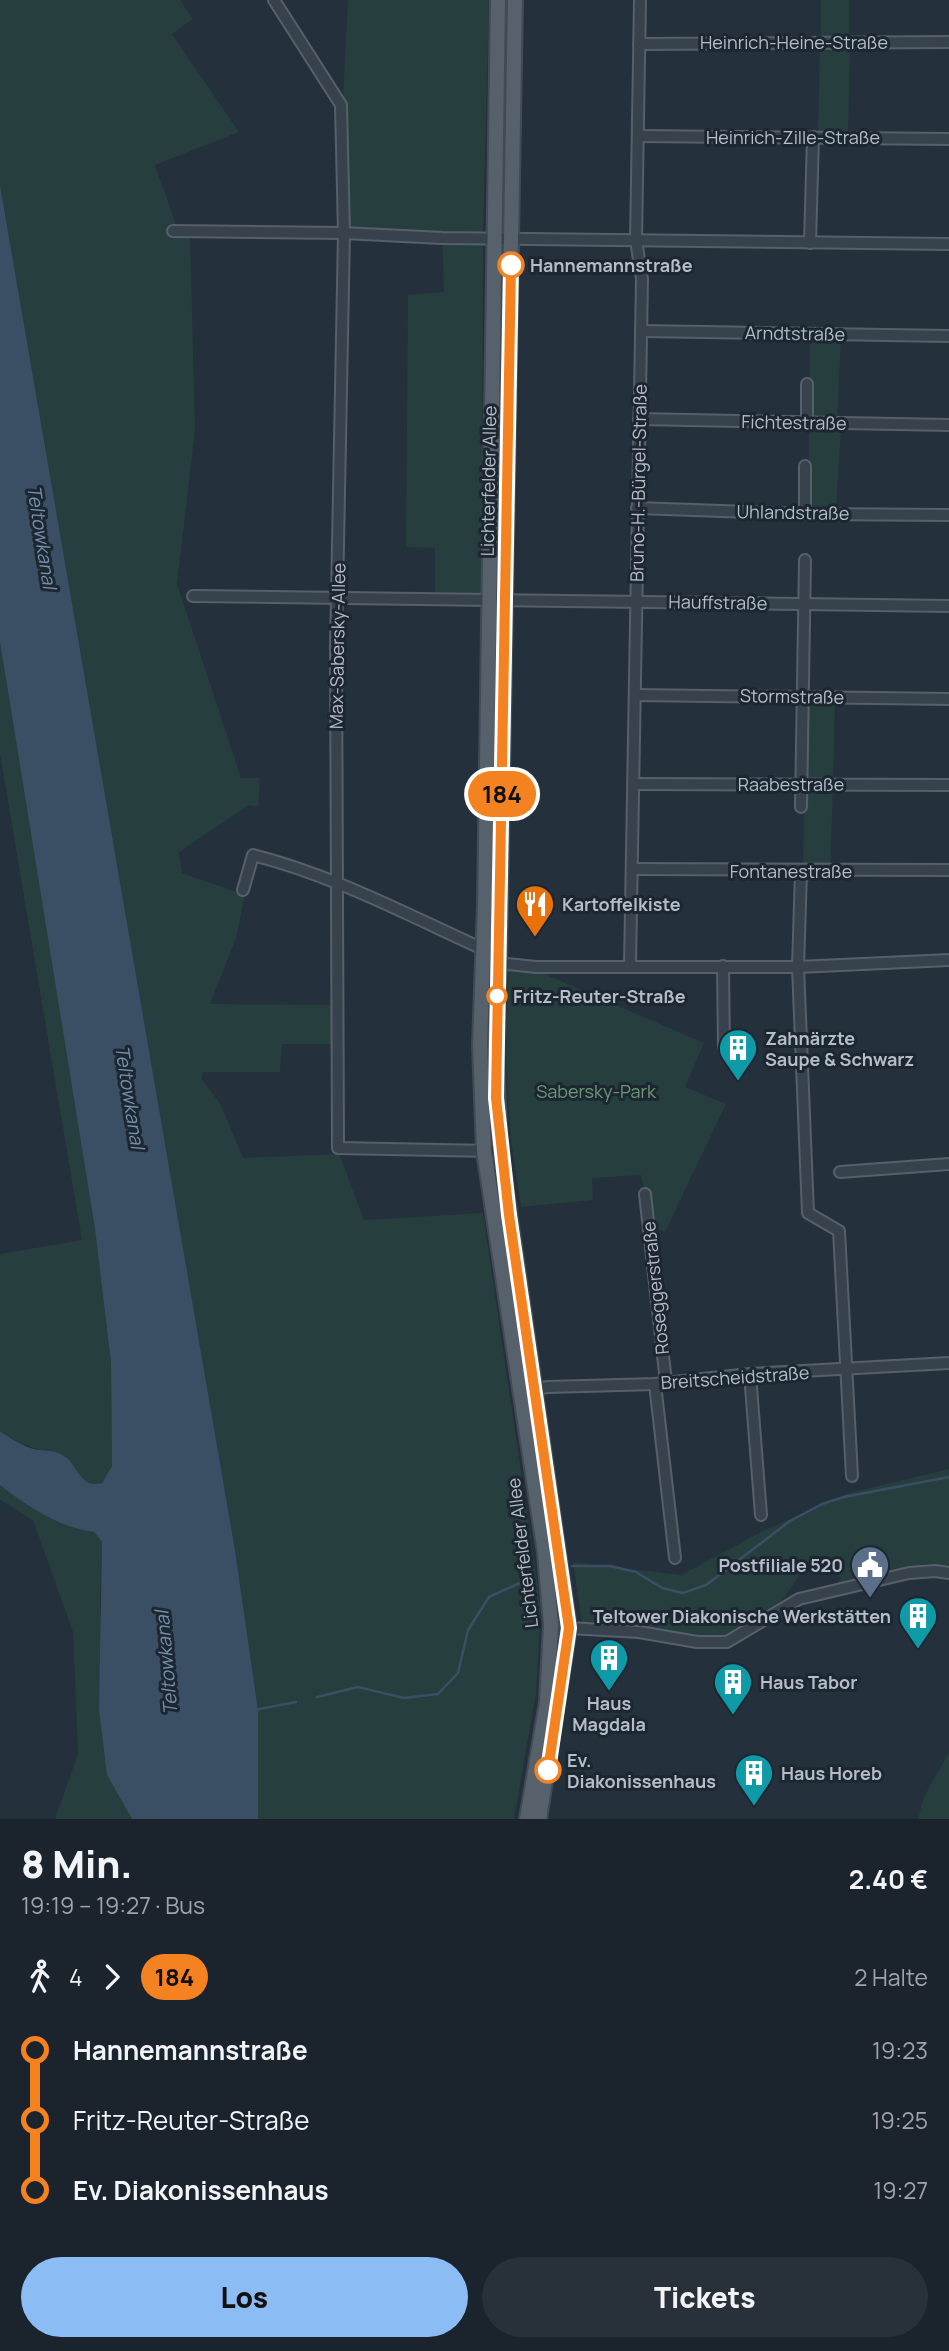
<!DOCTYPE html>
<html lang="de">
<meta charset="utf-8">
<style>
body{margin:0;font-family:Manrope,sans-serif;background:#283039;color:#f1f3f6;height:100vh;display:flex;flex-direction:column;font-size:26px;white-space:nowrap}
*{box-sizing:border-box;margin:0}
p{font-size:23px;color:#a0a4aa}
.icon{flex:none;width:38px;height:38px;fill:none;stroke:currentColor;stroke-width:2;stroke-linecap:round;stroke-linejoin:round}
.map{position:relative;height:1819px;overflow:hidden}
.panel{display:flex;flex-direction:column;background:#1b242d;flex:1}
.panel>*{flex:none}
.badge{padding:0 14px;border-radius:23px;font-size:24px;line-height:46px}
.map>.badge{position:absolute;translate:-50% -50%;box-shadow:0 0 0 4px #fff}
.legs{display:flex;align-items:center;gap:10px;height:77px;padding:0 21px;font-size:23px}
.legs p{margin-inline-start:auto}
.overview{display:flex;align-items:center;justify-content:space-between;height:119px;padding:0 21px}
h1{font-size:38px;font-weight:800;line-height:52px}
.cta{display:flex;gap:14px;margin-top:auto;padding:14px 21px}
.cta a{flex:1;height:80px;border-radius:42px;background:#8cbcf4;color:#111;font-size:28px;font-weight:800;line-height:80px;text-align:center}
.cta a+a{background:#283039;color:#f1f3f6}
ul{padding:0 21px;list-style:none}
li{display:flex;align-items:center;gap:24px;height:70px;font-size:26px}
li i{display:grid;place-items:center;width:10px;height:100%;margin:0 9px;background:currentColor}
li i::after{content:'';width:18px;height:18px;margin:-9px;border:5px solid;border-radius:50%;background:#1b242d}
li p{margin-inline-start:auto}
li:first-child i{background:linear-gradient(#0000 50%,currentColor 0)}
li:last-child i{background:linear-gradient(currentColor 50%,#0000 0)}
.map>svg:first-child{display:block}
.green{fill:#273e3e}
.water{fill:#3a4f64}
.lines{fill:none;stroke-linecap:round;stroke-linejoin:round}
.stream{stroke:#3a4f64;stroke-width:2.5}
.minor-casing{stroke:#56606a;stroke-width:14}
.major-casing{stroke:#414b55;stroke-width:18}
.minor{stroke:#38424c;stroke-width:10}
.major{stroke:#56616c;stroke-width:14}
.line-1-casing{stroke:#fff;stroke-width:16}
.line-1{stroke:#f58220;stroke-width:10}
.stop-1-dot{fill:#fff;stroke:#f58220;stroke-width:3.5}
.labels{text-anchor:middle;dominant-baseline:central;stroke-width:6;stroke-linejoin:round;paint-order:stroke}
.street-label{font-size:18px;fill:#b4bdc8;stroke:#1d2731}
.stop-label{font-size:18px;font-weight:bold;fill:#b4bdc8;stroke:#1d2731;text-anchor:start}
.poi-label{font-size:18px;font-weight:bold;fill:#b4bdc8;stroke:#1d2731;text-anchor:start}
.park-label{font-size:18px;fill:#6c9873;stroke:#1d2731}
.water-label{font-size:19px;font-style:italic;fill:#7590aa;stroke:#1d2731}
</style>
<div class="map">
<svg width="949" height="1819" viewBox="0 0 949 1819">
<rect width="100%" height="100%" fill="#24303c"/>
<!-- green -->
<g class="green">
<polygon points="0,0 180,0 193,19 172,34 239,132 155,165 180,236 190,237 195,430 177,584 241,778 260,778 258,807 249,805 179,852 182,873 245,895 236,938 210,1004 331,1005 331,1044 282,1044 280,1072 203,1072 202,1079 221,1105 243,1158 339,1154 364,1220 483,1213 541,1608 536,1693 514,1819 258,1819 258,1710 235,1550 0,185"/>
<polygon points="348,0 489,0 483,232 482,603 435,602 435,548 406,547 408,295 444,292 442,235 355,230 349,223 343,97"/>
<polygon points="502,0 509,0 505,220 503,221"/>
<rect x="821" y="0" width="28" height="36"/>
<polygon points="850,43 848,133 818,133 820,47"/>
<polygon points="502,251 499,579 497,580 495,578"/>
<polygon points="841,335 837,421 814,421 809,415 810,338"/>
<polygon points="841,426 836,511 811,510 809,508 809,430 811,427"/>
<path d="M0 642 95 1229 111 1363 112 1466 102 1483 94 1485 81 1479C71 1453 53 1455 31 1447 20 1444 9 1437 0 1431V1254L82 1240 0 754Z"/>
<polygon points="835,700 833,782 805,780 807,701"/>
<polygon points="833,787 830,869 803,866 805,790 806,788"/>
<polygon points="508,968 533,969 704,1043 685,1087 726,1104 665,1232 654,1227 641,1175 592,1178 593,1200 521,1207 511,1140 505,1051"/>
<polygon points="949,1469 949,1567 926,1564 834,1589 841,1578 811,1558 781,1602 752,1625 730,1636 692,1637 639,1626 582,1622 573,1562 681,1575 763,1531 849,1493"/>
<path d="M0 1485C28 1507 60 1528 94 1532L102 1542 100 1605 107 1775 132 1819H55L78 1754 73 1632 33 1520 0 1500Z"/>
<polygon points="949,1752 949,1819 918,1819 924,1797"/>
</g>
<!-- water -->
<path class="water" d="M0 185 235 1550 258 1710V1819H132L107 1775 99 1709 102 1542 94 1532C60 1528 28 1507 0 1485V1431C10 1438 22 1446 34 1449 43 1451 53 1450 61 1454 79 1463 78 1489 102 1483L112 1466 111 1363 95 1229 0 642Z"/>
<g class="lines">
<!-- stream -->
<g class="stream">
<polyline points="572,1566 610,1566 636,1572 662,1588 683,1593 706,1585 790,1521 822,1504 844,1497 949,1477"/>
<polyline points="317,1697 358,1687 404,1698 438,1694 458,1673 468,1630 489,1597 533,1577"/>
<polyline points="254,1710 296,1702"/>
</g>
<!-- minor casing -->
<g class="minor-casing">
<g id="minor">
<polyline points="274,0 341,105 344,233 336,648 338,1148 490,1151"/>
<polyline points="639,44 949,42"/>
<polyline points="638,136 949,139"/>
<polyline points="173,231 344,233 442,238 949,244"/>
<polyline points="810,243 813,137"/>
<polyline points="641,331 949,336"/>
<polyline points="639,419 949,425"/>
<polyline points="807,423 807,384"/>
<polyline points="637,508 805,514 949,515"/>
<polyline points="805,514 805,466"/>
<polyline points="193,596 949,606"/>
<polyline points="636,695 949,699"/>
<polyline points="634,784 949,785"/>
<polyline points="801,807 805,560"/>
<polyline points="632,869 949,870"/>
<polyline points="801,872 798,967 808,1213 839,1231 852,1476"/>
<path d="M243 890 253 855C333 875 408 915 483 949L499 963 536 967H798L949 960"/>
<polyline points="630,966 642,279 636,240 640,0"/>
<polyline points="723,966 724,1046"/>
<polyline points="840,1172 949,1164"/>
<polyline points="645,1194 666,1382"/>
<polyline points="750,1374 761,1515"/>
<polyline points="655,1384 675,1558"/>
<polyline points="520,1391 548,1387 655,1384 750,1374 949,1363"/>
<polyline points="569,1628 639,1632 697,1642 727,1642 799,1599 909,1573 935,1571 949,1573"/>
</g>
</g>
<!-- major casing -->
<g class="major-casing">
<g id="major">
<polyline points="498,0 485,905 480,1045 484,1151 545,1553 551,1625 547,1702 527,1819"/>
<polyline points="515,0 499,963 495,1044 500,1149 569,1628 539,1819"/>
</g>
</g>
<!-- minor -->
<use href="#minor" class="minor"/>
<!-- major -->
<use href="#major" class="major"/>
</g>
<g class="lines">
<!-- line-1 casing -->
<g class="line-1-casing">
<polyline id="line-1" points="511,265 496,1098 509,1215 569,1628 548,1770"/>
</g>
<!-- line-1 -->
<use href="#line-1" class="line-1"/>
</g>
<!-- icons -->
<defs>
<g id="restaurant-pin" transform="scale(2.0125)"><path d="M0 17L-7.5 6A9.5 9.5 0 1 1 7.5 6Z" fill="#e8710a" stroke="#1d2731"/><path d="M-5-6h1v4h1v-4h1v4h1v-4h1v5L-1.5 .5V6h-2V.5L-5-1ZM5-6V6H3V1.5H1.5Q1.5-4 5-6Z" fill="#fff"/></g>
<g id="building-pin" transform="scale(2.0125)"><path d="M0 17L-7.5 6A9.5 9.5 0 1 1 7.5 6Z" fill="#0f9aa8" stroke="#1d2731"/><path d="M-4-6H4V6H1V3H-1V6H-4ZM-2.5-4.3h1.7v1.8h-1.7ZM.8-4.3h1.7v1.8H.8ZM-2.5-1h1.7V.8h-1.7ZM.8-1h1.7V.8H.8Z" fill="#fff"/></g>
<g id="civic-pin" transform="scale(2.0125)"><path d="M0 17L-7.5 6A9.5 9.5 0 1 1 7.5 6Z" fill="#5c6f8a" stroke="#1d2731"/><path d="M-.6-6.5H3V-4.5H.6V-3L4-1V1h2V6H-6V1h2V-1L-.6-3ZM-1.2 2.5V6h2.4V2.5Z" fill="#fff"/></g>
</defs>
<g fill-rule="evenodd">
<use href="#restaurant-pin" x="535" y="904"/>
<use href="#building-pin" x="738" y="1048"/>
<use href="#civic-pin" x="870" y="1565"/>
<use href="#building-pin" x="918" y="1616"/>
<use href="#building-pin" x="609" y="1658"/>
<use href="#building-pin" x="733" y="1682"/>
<use href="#building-pin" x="754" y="1773"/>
</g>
<!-- markers -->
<g class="stop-1-dot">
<circle cx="511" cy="265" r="12"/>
<circle cx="497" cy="996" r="9"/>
<circle cx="548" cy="1770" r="12"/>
</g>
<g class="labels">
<!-- street labels -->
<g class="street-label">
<text x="794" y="42">Heinrich-Heine-Straße</text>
<text x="793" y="137">Heinrich-Zille-Straße</text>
<text transform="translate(795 333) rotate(1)">Arndtstraße</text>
<text transform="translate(794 422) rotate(1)">Fichtestraße</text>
<text transform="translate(488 481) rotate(-89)">Lichterfelder Allee</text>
<text transform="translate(638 483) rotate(-89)">Bruno-H.-Bürgel-Straße</text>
<text transform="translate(793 512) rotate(1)">Uhlandstraße</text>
<text transform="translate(718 602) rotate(1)">Hauffstraße</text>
<text transform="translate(337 646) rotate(-89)">Max-Sabersky-Allee</text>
<text transform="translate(792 696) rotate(1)">Stormstraße</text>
<text x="791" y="784">Raabestraße</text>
<text x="791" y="871">Fontanestraße</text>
<text transform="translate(655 1288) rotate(-96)">Roseggerstraße</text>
<text transform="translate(735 1377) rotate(-4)">Breitscheidstraße</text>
<text transform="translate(522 1553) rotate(-97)">Lichterfelder Allee</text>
</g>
<!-- stop labels -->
<g class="stop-label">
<text x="530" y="265">Hannemannstraße</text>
<text x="513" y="996">Fritz-Reuter-Straße</text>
<text x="567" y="1760">Ev.<tspan x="567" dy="21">Diakonissenhaus</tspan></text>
</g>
<!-- poi labels -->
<g class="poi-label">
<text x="562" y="904">Kartoffelkiste</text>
<text x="765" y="1038">Zahnärzte<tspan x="765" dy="21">Saupe &amp; Schwarz</tspan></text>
<text x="843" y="1565" text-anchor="end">Postfiliale 520</text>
<text x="891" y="1616" text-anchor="end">Teltower Diakonische Werkstätten</text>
<text x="760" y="1682">Haus Tabor</text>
<text x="609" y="1703" text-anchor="middle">Haus<tspan x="609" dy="21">Magdala</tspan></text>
<text x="781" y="1773">Haus Horeb</text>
</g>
<!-- park labels -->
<g class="park-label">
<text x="596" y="1091">Sabersky-Park</text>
</g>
<!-- water labels -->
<g class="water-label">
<text transform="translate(42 537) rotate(81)">Teltowkanal</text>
<text transform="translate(130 1097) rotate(81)">Teltowkanal</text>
<text transform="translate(166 1663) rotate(-95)">Teltowkanal</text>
</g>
</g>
</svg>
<b class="badge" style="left:502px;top:794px;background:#f58220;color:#111">184</b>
</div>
<section class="panel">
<div class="overview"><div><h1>8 Min.</h1><p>19:19 – 19:27 · Bus</p></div><b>2.40 €</b></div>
<div class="legs"><svg class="icon" aria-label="walk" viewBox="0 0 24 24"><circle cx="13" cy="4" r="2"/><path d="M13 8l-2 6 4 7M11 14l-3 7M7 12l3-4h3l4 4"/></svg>4<svg class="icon" aria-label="forward" viewBox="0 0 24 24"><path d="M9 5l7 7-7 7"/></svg><b class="badge" style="background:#f58220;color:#111">184</b><p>2 Halte</p></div>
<ul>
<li><i style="color:#f58220"></i><b>Hannemannstraße</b><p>19:23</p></li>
<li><i style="color:#f58220"></i><span>Fritz-Reuter-Straße</span><p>19:25</p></li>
<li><i style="color:#f58220"></i><b>Ev. Diakonissenhaus</b><p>19:27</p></li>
</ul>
<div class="cta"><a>Los</a><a>Tickets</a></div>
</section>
